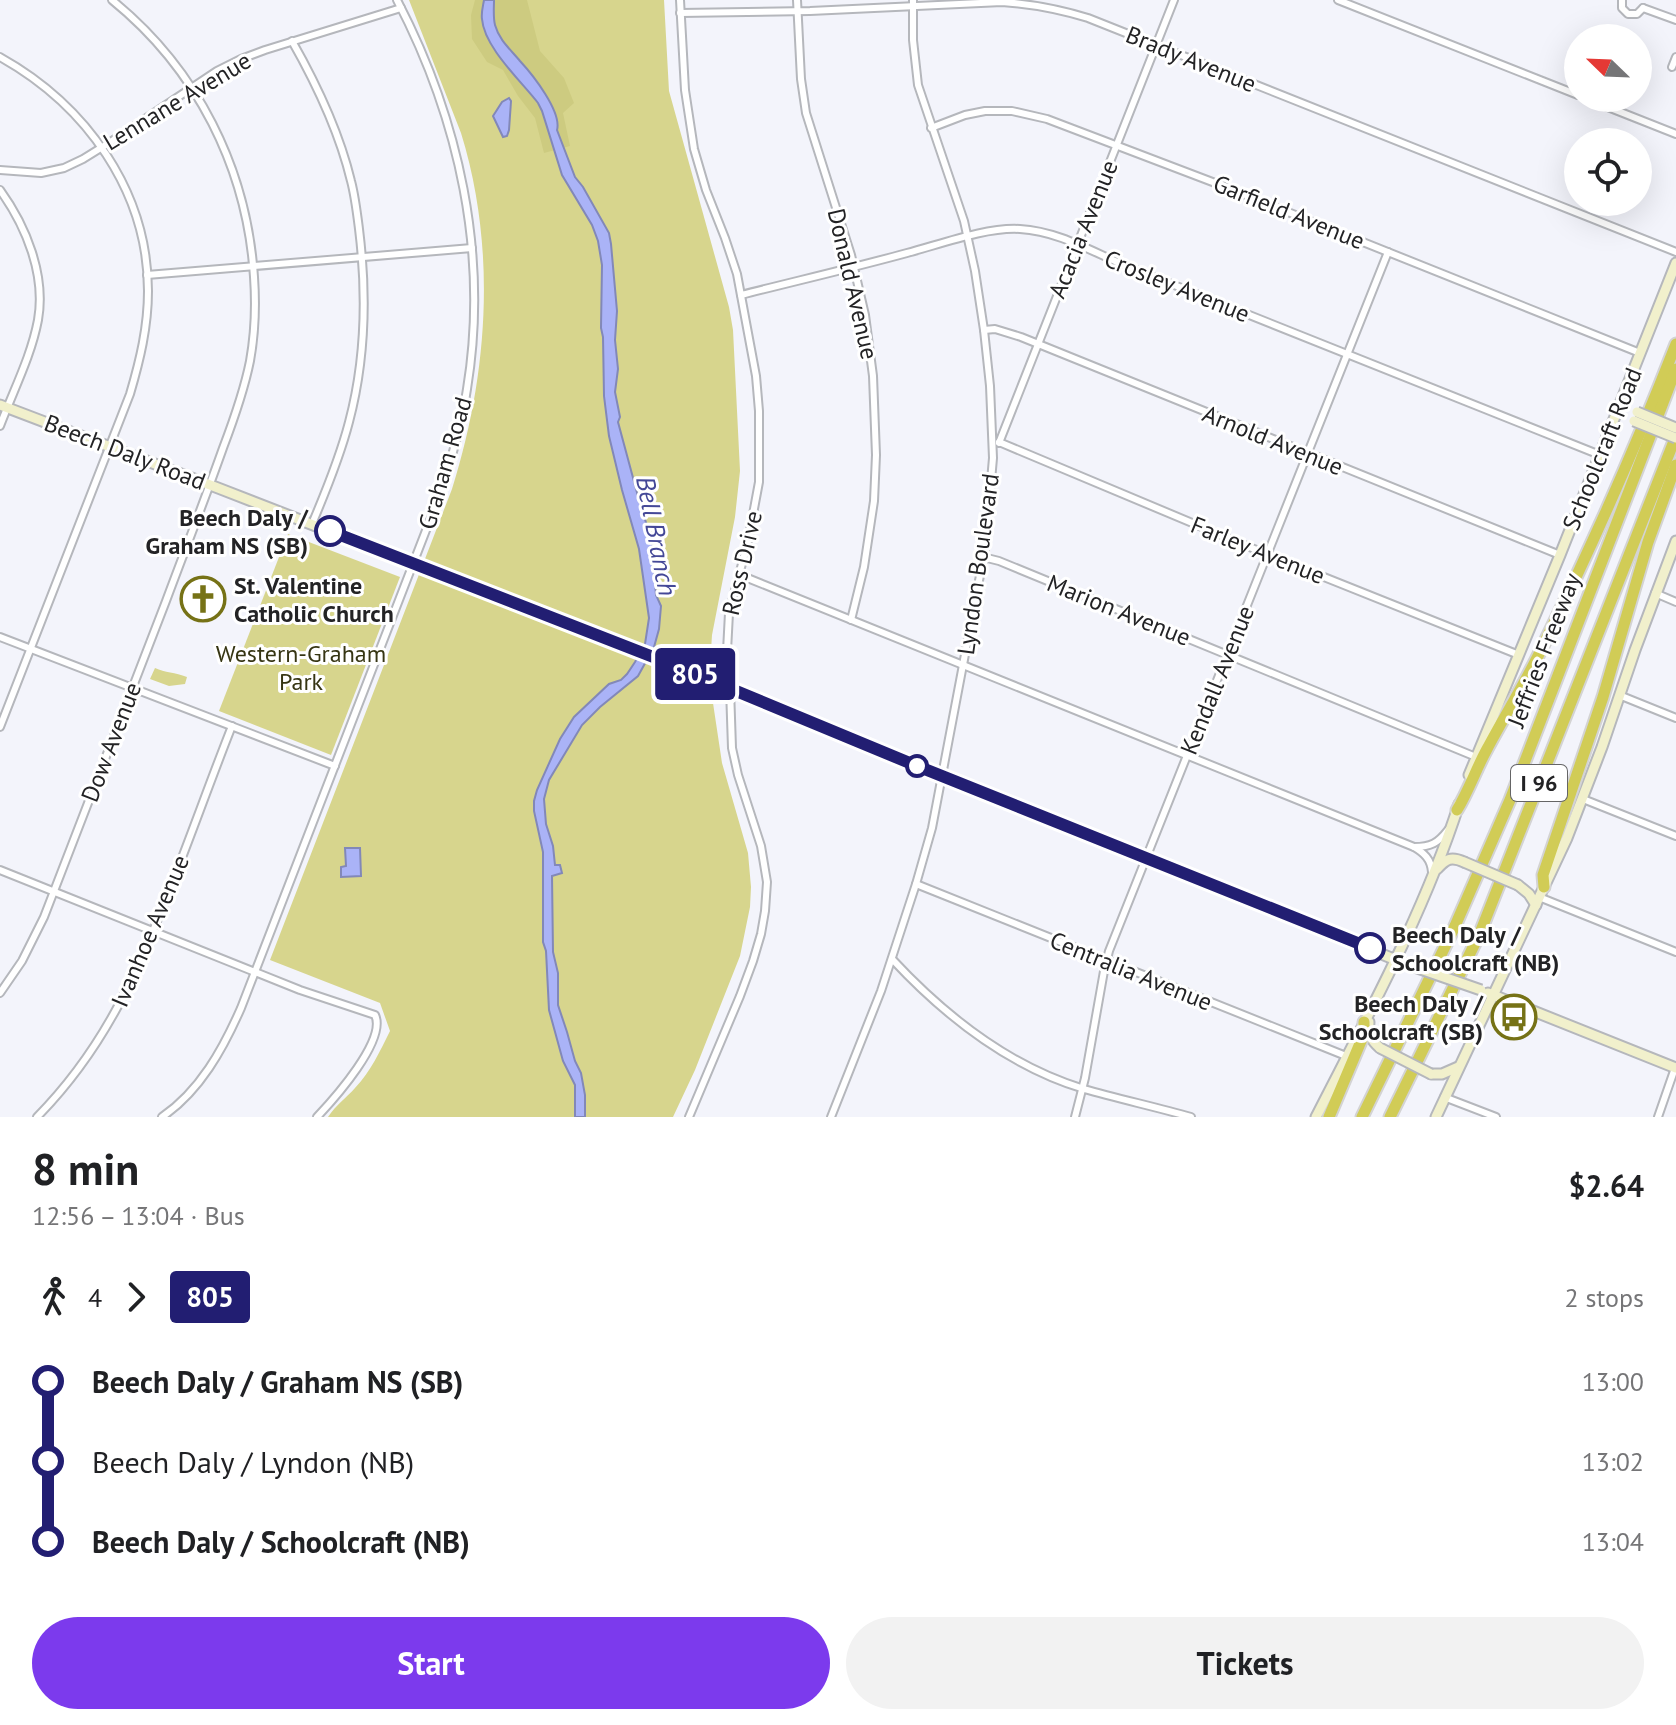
<!DOCTYPE html>
<meta charset="utf-8">
<style>
body{margin:0;font-family:"PT Sans",sans-serif;background:#f2f2f2;color:#202124;height:100vh;display:flex;flex-direction:column;font-size:30px;white-space:nowrap}
*{box-sizing:border-box;margin:0}
p{font-size:26px;color:#757577}
.icon{flex:none;width:44px;height:44px;fill:none;stroke:currentColor;stroke-width:2;stroke-linecap:round;stroke-linejoin:round}
.map{position:relative;height:1117px;overflow:hidden}
.details{display:flex;flex-direction:column;background:#fff;flex:1}
.details>*{flex:none}
.badge{padding:0 16px;border-radius:6px;font-size:28px;line-height:52px}
.needle{width:52px;rotate:293deg}
.controls{position:absolute;left:1564px;top:24px;display:grid;gap:16px}
.controls a{display:grid;place-items:center;width:88px;height:88px;border-radius:50%;background:#fff;box-shadow:0 8px 32px #0002;font-size:40px}
.map>.badge{position:absolute;translate:-50% -50%;box-shadow:0 0 0 4px #fff}
.legs{display:flex;align-items:center;gap:12px;height:88px;padding:0 32px;font-size:26px}
.legs p{margin-inline-start:auto}
.headline{display:flex;align-items:center;justify-content:space-between;height:136px;padding:0 32px}
h1{font-size:44px;font-weight:700;line-height:60px}
.primary-button{display:flex;gap:16px;margin-top:auto;padding:16px 32px}
.primary-button a{flex:1;height:92px;border-radius:48px;background:#7c3aed;color:#fff;font-size:32px;font-weight:700;line-height:92px;text-align:center}
.primary-button a+a{background:#f2f2f2;color:#202124}
ul{padding:0 32px;list-style:none}
li{display:flex;align-items:center;gap:28px;height:80px;font-size:30px}
li i{display:grid;place-items:center;width:12px;height:100%;margin:0 10px;background:currentColor}
li i::after{content:'';width:20px;height:20px;margin:-10px;border:6px solid;border-radius:50%;background:#fff}
li p{margin-inline-start:auto}
li:first-child i{background:linear-gradient(#0000 50%,currentColor 0)}
li:last-child i{background:linear-gradient(currentColor 50%,#0000 0)}
.map>svg:first-child{display:block}
.green{fill:#d7d58d}
.forest{fill:#cdcb80}
.water{fill:#aab3f7;stroke:#8288b8;stroke-width:2}
.lines{fill:none;stroke-linecap:round;stroke-linejoin:round}
.street-casing{stroke:#b5b7bc;stroke-width:10}
.secondary-casing{stroke:#b5b7bc;stroke-width:13}
.highway-casing{stroke:#d3d3d3;stroke-width:15}
.street{stroke:#fff;stroke-width:6}
.secondary{stroke:#f1f0cc;stroke-width:9}
.highway{stroke:#d1cc56;stroke-width:11}
.secondary-bridge-casing{stroke:#b5b7bc;stroke-width:13;stroke-linecap:butt}
.secondary-bridge{stroke:#f1f0cc;stroke-width:9}
.line-1-casing{stroke:#fff;stroke-width:18}
.line-1{stroke:#221e72;stroke-width:12}
.stop-1-dot{fill:#fff;stroke:#221e72;stroke-width:4}
.labels{text-anchor:middle;dominant-baseline:central;stroke-width:6;stroke-linejoin:round;paint-order:stroke}
.shield{fill:#fff;stroke:#656566;stroke-width:2}
.shield-label{font-size:22px;font-weight:bold;fill:#232325}
.street-label{font-size:24px;fill:#232325;stroke:#fff}
.stop-label{font-size:24px;font-weight:bold;fill:#232325;stroke:#fff;text-anchor:end}
.poi-label{font-size:24px;font-weight:bold;fill:#232325;stroke:#fff;text-anchor:start}
.park-label{font-size:24px;fill:#363513;stroke:#fff}
.water-label{font-size:26px;font-style:italic;fill:#444897;stroke:#fff}
</style>
<div class="map">
<svg width="1676" height="1117" viewBox="0 0 1676 1117">
<rect width="100%" height="100%" fill="#f3f4fb"/>
<!-- green -->
<g class="green">
<path d="M409 0H664L669 91 729 307 733 330 740 471 735 517 712 635 708 697 713 703 722 763 748 853 751 887 750 907 740 956 695 1070 673 1117H328C336 1105 346 1098 355 1088 371 1071 380 1051 390 1031L380 1003 270 960 452 489C488 375 497 249 461 133Z"/>
<polygon points="288,534 400,577 331,755 219,711"/>
<path d="M155 668C165 673 175 672 187 677L185 684 169 686 150 679Z"/>
</g>
<!-- forest -->
<polygon class="forest" points="475,0 527,0 540,51 564,78 574,103 563,113 570,146 544,153 535,118 518,96 503,70 487,62 472,39 471,15"/>
<!-- water -->
<g class="water">
<path d="M484 0H494C494 8 493 17 495 25 499 40 511 50 520 61 533 75 562 112 557 130L575 177 583 187 609 233 611 244 617 311 615 340 618 369 615 392 620 417 618 422 639 500 652 542 656 595 661 606 659 629 654 647 638 676 600 707 582 725 549 780 544 799 546 824 553 846 555 865H560L562 873 552 876 553 952 558 973V1005L567 1032 575 1061 581 1073 585 1095V1117H575V1085L563 1061 549 1010 546 951 543 942V852L534 811V801L537 790 560 739 574 717 609 684 621 680 627 674 635 662 645 644 649 618 639 549 622 490 609 436 604 396 603 337 601 328 602 265 598 241 592 225 562 175 542 111 538 103C521 81 484 47 482 19 481 13 483 6 484 0Z"/>
<polygon points="509,98 511,101 509,130 507,136 503,137 493,116 502,102"/>
<polygon points="345,848 360,848 361,876 341,877 341,867 346,866"/>
</g>
<g class="lines">
<!-- street casing -->
<g class="street-casing">
<g id="street">
<polyline points="680,0 685,90 694,149 706,190 725,238 737,274 756,376 759,411 759,482 748,541 729,613 726,670 730,688 732,748 738,775 761,846 767,882 765,911 761,934 753,961 740,996 689,1117"/>
<polyline points="797,0 801,79 806,113 851,255 865,315 873,376 876,455 874,501 864,567 851,620"/>
<polyline points="1338,0 1578,95"/>
<polyline points="1622,0 1622,8 1628,14 1637,14 1643,8"/>
<polyline points="1643,8 1676,20"/>
<path d="M680 13 810 11 1002 2C1032 4 1059 9 1088 18L1676 252"/>
<path d="M292 41C317 85 339 131 351 181 355 196 357 213 359 229 367 294 366 358 349 422 340 457 326 491 312 524"/>
<path d="M0 57C86 105 148 191 148 291 148 327 140 360 130 394L0 727"/>
<polyline points="1672,67 1676,57"/>
<polyline points="1585,98 1676,134"/>
<polyline points="931,128 965,115 985,111 1012,111 1047,119 1223,186 1640,353"/>
<polyline points="0,170 41,173 64,168 83,159 112,141 217,71 241,59 265,50 401,8"/>
<path d="M0 190C26 226 46 275 38 320 31 357 13 391 0 426"/>
<polyline points="147,275 472,248"/>
<path d="M741 295C796 281 852 268 907 253 941 244 986 227 1020 229 1057 231 1091 251 1124 265L1600 455"/>
<polyline points="984,330 995,329 1021,337 1560,555"/>
<polyline points="999,442 1259,551 1519,655"/>
<polyline points="999,443 1174,0"/>
<polyline points="983,557 999,561 1476,757"/>
<path d="M740 575 1414 847C1424 853 1431 859 1432 872"/>
<polyline points="1655,593 1676,602"/>
<polyline points="0,637 335,766"/>
<polyline points="1619,695 1676,718"/>
<polyline points="1583,799 1676,836"/>
<path d="M1414 847C1431 847 1438 843 1448 830"/>
<path d="M0 870 300 990 375 1015C387 1040 334 1099 317 1117"/>
<polyline points="916,884 1346,1056"/>
<polyline points="1539,897 1676,952"/>
<path d="M892 959C945 1016 1008 1066 1084 1089 1119 1099 1156 1107 1191 1117"/>
<path d="M0 993 22 961 44 917C84 811 125 706 166 601 185 550 205 499 223 448 234 419 244 391 250 361 255 333 256 305 254 277 247 168 197 69 112 0"/>
<polyline points="1444,1097 1496,1117"/>
<path d="M37 1117C104 1049 137 974 171 886 192 833 211 779 232 726"/>
<path d="M162 1117C200 1091 223 1049 241 1008L442 489C452 456 462 423 467 389 489 255 459 119 397 0"/>
<polyline points="831,1117 881,991 916,884 932,828 985,549 993,458 990,386 984,330 975,271 964,221 918,85 913,40 913,0"/>
<polyline points="1075,1117 1085,1078 1104,971 1109,951 1388,252"/>
<polyline points="1658,1117 1675,1068"/>
</g>
</g>
<!-- secondary casing -->
<g class="secondary-casing">
<g id="secondary">
<polyline points="0,405 218,488 666,662 1406,964"/>
<polyline points="1469,775 1560,555 1676,263"/>
<path d="M1437 869C1446 859 1451 856 1464 862"/>
<polyline points="1518,885 1529,894 1536,905"/>
<polyline points="1488,993 1676,1068"/>
<path d="M1369 1022C1368 1034 1371 1040 1380 1048"/>
<polyline points="1431,1074 1442,1074 1458,1067"/>
<path d="M1316 1117C1368 1015 1424 913 1459 804"/>
<polyline points="1436,1117 1567,838 1602,747 1635,650 1676,541"/>
</g>
</g>
<!-- highway casing -->
<g class="highway-casing">
<g id="highway">
<path d="M1457 810C1469 790 1476 769 1487 749 1504 717 1524 685 1540 652 1590 551 1635 449 1676 344"/>
<polyline points="1544,887 1543,875 1603,697 1648,542 1676,465"/>
<polyline points="1329,1117 1364,1034 1364,1022"/>
<polyline points="1362,1117 1455,926 1510,800 1676,369"/>
<polyline points="1390,1117 1480,933 1676,436"/>
</g>
</g>
<!-- street -->
<use href="#street" class="street"/>
<!-- secondary -->
<use href="#secondary" class="secondary"/>
<!-- highway -->
<use href="#highway" class="highway"/>
<!-- secondary-bridge casing -->
<g class="secondary-bridge-casing">
<g id="secondary-bridge">
<polyline points="1637,412 1676,428"/>
<polyline points="1634,421 1676,438"/>
<polyline points="1464,862 1518,885"/>
<polyline points="1406,964 1481,990"/>
<polyline points="1380,1048 1431,1074"/>
</g>
</g>
<!-- secondary-bridge -->
<use href="#secondary-bridge" class="secondary-bridge"/>
</g>
<g class="lines">
<!-- line-1 casing -->
<g class="line-1-casing">
<polyline id="line-1" points="330,531 666,662 917,766 1370,948"/>
</g>
<!-- line-1 -->
<use href="#line-1" class="line-1"/>
</g>
<!-- icons -->
<defs>
<g id="church-ring" transform="scale(2.3)"><circle r="9.5" fill="#fff" stroke="#767216" stroke-width="1.5"/><path d="M-1.2-6h2.4v3.5h3.3v2.4h-3.3V6h-2.4V-.1h-3.3v-2.4h3.3Z" fill="#767216"/></g>
<g id="bus-ring" transform="scale(2.3)"><circle r="9.5" fill="#fff" stroke="#767216" stroke-width="1.5"/><path d="M-5-6H5V4H4V6H2V4H-2V6H-4V4H-5ZM-3.5-4V0h7V-4ZM-3.5 1.2v1.5H-2V1.2ZM2 1.2v1.5H3.5V1.2Z" fill="#767216"/></g>
</defs>
<g fill-rule="evenodd">
<use href="#church-ring" x="203" y="599"/>
<use href="#bus-ring" x="1514" y="1017"/>
</g>
<!-- markers -->
<g class="stop-1-dot">
<circle cx="330" cy="531" r="14"/>
<circle cx="917" cy="766" r="10"/>
<circle cx="1370" cy="948" r="14"/>
</g>
<g class="labels">
<!-- shield labels -->
<rect class="shield" x="1511" y="765" width="56" height="36" rx="6"/>
<g class="shield-label">
<text x="1539" y="783">I 96</text>
</g>
<!-- street labels -->
<g class="street-label">
<text transform="translate(1191 59) rotate(22)">Brady Avenue</text>
<text transform="translate(177 101) rotate(-31)">Lennane Avenue</text>
<text transform="translate(1289 212) rotate(22)">Garfield Avenue</text>
<text transform="translate(1083 229) rotate(-68)">Acacia Avenue</text>
<text transform="translate(853 284) rotate(77)">Donald Avenue</text>
<text transform="translate(1177 286) rotate(22)">Crosley Avenue</text>
<text transform="translate(1273 440) rotate(22)">Arnold Avenue</text>
<text transform="translate(1602 449) rotate(-68)">Schoolcraft Road</text>
<text transform="translate(125 452) rotate(21)">Beech Daly Road</text>
<text transform="translate(445 463) rotate(-74)">Graham Road</text>
<text transform="translate(1258 550) rotate(22)">Farley Avenue</text>
<text transform="translate(742 563) rotate(-77)">Ross Drive</text>
<text transform="translate(978 564) rotate(-82)">Lyndon Boulevard</text>
<text transform="translate(1119 610) rotate(22)">Marion Avenue</text>
<text transform="translate(1544 650) rotate(-69)">Jeffries Freeway</text>
<text transform="translate(1217 680) rotate(-68)">Kendall Avenue</text>
<text transform="translate(111 742) rotate(-69)">Dow Avenue</text>
<text transform="translate(150 931) rotate(-67)">Ivanhoe Avenue</text>
<text transform="translate(1131 971) rotate(22)">Centralia Avenue</text>
</g>
<!-- stop labels -->
<g class="stop-label">
<text x="308" y="517">Beech Daly /<tspan x="308" dy="28">Graham NS (SB)</tspan></text>
<text x="1392" y="934" text-anchor="start">Beech Daly /<tspan x="1392" dy="28">Schoolcraft (NB)</tspan></text>
</g>
<!-- poi labels -->
<g class="poi-label">
<text x="234" y="585">St. Valentine<tspan x="234" dy="28">Catholic Church</tspan></text>
<text x="1483" y="1003" text-anchor="end">Beech Daly /<tspan x="1483" dy="28">Schoolcraft (SB)</tspan></text>
</g>
<!-- park labels -->
<g class="park-label">
<text x="301" y="653">Western-Graham<tspan x="301" dy="28">Park</tspan></text>
</g>
<!-- water labels -->
<g class="water-label">
<text transform="translate(657 536) rotate(79)">Bell Branch</text>
</g>
</g>
</svg>
<div class="controls">
<a><svg class="needle" viewBox="-14 -14 28 28"><path d="M0-13l5 13h-10z" fill="#e53935"/><path d="M0 13l5-13h-10z" fill="#757577"/></svg></a>
<a><svg class="icon" aria-label="locate" viewBox="0 0 24 24"><circle cx="12" cy="12" r="6"/><path d="M12 2v4M12 18v4M2 12h4M18 12h4"/></svg></a>
</div>
<b class="badge" style="left:695px;top:674px;background:#221e72;color:#fff">805</b>
</div>
<section class="details">
<div class="headline"><div><h1>8 min</h1><p>12:56 – 13:04 · Bus</p></div><b>$2.64</b></div>
<div class="legs"><svg class="icon" aria-label="walk" viewBox="0 0 24 24"><circle cx="13" cy="4" r="2"/><path d="M13 8l-2 6 4 7M11 14l-3 7M7 12l3-4h3l4 4"/></svg>4<svg class="icon" aria-label="forward" viewBox="0 0 24 24"><path d="M9 5l7 7-7 7"/></svg><b class="badge" style="background:#221e72;color:#fff">805</b><p>2 stops</p></div>
<ul>
<li><i style="color:#221e72"></i><b>Beech Daly / Graham NS (SB)</b><p>13:00</p></li>
<li><i style="color:#221e72"></i><span>Beech Daly / Lyndon (NB)</span><p>13:02</p></li>
<li><i style="color:#221e72"></i><b>Beech Daly / Schoolcraft (NB)</b><p>13:04</p></li>
</ul>
<div class="primary-button"><a>Start</a><a>Tickets</a></div>
</section>
